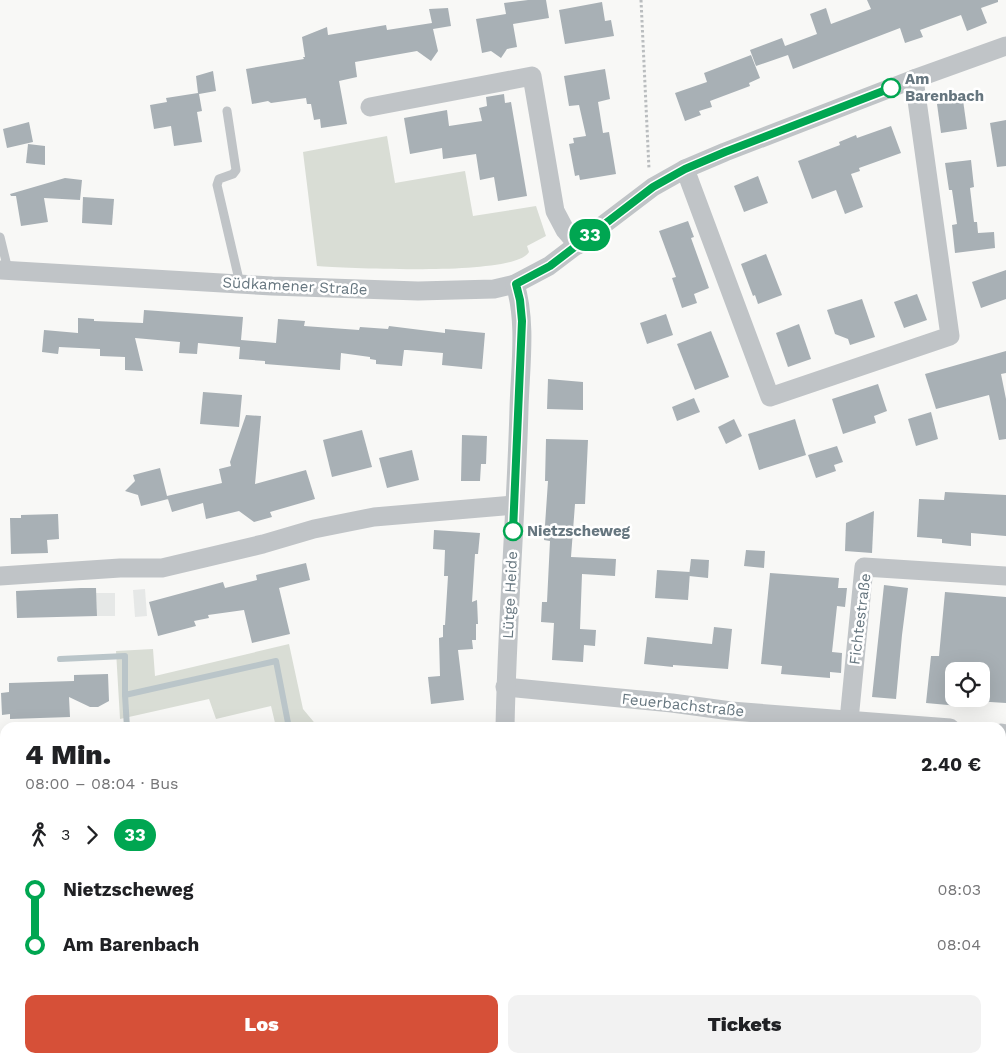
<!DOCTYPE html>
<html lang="de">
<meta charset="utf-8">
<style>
body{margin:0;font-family:"Work Sans",sans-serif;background:#f2f2f2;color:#202124;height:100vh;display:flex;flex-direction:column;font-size:19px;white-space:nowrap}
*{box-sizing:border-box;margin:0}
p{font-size:16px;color:#757577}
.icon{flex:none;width:28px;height:28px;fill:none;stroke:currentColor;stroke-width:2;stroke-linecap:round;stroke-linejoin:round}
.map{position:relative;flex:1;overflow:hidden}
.side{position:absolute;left:0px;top:722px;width:1006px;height:341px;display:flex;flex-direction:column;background:#fff;border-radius:15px 15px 0 0;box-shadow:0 5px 20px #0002}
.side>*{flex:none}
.badge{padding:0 10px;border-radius:16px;font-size:18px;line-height:32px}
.controls{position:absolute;left:945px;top:662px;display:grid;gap:10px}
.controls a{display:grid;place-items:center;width:45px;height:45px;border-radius:10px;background:#fff;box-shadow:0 5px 20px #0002;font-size:25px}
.map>.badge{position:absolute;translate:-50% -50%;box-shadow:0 0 0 2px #fff}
.legs{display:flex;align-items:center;gap:8px;height:55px;padding:0 25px;font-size:16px}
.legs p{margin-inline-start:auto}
.summary{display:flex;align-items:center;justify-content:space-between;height:85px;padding:0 25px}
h1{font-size:28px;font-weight:800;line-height:38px}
.button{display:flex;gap:10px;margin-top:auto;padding:10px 25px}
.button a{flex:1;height:58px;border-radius:10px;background:#d65038;color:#fff;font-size:20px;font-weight:800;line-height:58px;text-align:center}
.button a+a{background:#f2f2f2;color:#202124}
ul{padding:0 25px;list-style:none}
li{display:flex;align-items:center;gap:18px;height:55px;font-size:19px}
li i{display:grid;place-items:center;width:8px;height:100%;margin:0 6px;background:currentColor}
li i::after{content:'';width:12px;height:12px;margin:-6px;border:4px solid;border-radius:50%;background:#fff}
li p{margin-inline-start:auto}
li:first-child i{background:linear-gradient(#0000 50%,currentColor 0)}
li:last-child i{background:linear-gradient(currentColor 50%,#0000 0)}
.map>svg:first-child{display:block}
.built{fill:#e6e8e7}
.green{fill:#d9ddd5}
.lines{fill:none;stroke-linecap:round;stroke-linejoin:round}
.stream{stroke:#bac5c9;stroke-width:6}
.building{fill:#a8b0b5;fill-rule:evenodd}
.path{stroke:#babdbf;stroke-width:3;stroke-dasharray:2.5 2.5;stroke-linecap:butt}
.lane{stroke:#c0c4c7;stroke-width:9}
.street{stroke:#c0c4c7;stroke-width:19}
.line-1-casing{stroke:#fff;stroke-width:11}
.line-1{stroke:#00a651;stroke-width:8}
.stop-1-dot{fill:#fff;stroke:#00a651;stroke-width:2.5}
.labels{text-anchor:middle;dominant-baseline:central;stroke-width:5;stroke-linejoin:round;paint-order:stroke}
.stop-label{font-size:15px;font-weight:bold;fill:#66767f;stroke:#fff;text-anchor:start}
.street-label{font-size:15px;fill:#66767f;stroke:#fff}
</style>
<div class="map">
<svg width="1006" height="1063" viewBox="0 0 1006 1063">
<rect width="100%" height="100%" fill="#f8f8f6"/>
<!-- built -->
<g class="built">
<polygon points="145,589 147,616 135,617 133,590"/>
<polygon points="96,593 115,593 115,616 97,616"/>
<polygon points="582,1059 732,1059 726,1063 585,1063"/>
</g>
<!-- green -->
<g class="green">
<path d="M387 136 395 183 465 171 473 216 536 206 546 236 527 246 529 252C515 277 349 268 317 266L303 152Z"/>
<polygon points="289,644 303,709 318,727 276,727 271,706 216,719 209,699 120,719 116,651 153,649 155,676"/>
<polygon points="5,869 5,915 0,917 0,870"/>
</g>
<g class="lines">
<!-- stream -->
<g class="stream">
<polyline points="60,659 125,656 125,695"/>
<polyline points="127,728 125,695 276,661 289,728"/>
<polyline points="0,891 5,890"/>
<polyline points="0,895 5,911"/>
<polyline points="387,1059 390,1063"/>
</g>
</g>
<!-- building -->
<g class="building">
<polygon points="528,0 546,0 549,18 513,24 517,47 507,49 501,58 491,51 482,53 476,19 506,14 504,3"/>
<polygon points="867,0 998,0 998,2 981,8 987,23 967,31 961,15 920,30 923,37 905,43 900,28 793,69 788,55 756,66 750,50 782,38 785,46 817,34 810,14 826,8 831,24 871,9"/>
<polygon points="602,2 605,21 611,20 614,36 565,44 559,10"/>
<polygon points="448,8 451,26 433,29 438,51 431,61 417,51 355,62 357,77 339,81 347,124 321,128 320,119 314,120 311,104 307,104 306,98 271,103 268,101 252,104 246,69 304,59 303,57 305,57 302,37 327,27 328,35 386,25 387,30 432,23 429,9"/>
<polygon points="751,55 760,78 749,83 750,86 710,101 712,107 699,111 701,115 685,121 675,93 707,82 704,73"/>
<polygon points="605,69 610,99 598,102 603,133 609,132 616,174 580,180 579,175 575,176 569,144 574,143 573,138 586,136 579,105 569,106 564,76"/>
<polygon points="213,71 216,91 199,94 202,111 197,112 202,142 174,146 171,126 154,129 150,105 167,102 166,98 198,93 196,76"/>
<polygon points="504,94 505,103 511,102 527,196 498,201 494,177 480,180 476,154 443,159 442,148 410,154 404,118 447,110 449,126 482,121 479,108 487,106 486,97"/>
<polygon points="963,100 967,129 941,133 937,104"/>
<polygon points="1006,120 1006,166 997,167 990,123"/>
<polygon points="29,122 33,142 7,148 3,129"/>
<polygon points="891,126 901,153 859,168 860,171 851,174 863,207 845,214 836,190 812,199 798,161 840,145 839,142 856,135 857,138"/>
<polygon points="28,144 45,146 45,165 26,163"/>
<polygon points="971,160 974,187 970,188 974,222 977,222 978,233 994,232 995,248 955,253 952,225 957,224 952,190 949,190 945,163"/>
<polygon points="758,176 768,203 744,212 734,186"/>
<polygon points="65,178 82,180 80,200 44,198 48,222 21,226 16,196 11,196 10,194"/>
<polygon points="83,197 114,199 112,225 82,223"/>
<polygon points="688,221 694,237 691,238 709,288 694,294 697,303 682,308 672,278 676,277 659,231"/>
<polygon points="766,254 782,295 758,304 755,295 753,296 741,264"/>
<polygon points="1006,270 1006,299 981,308 972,282"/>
<polygon points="917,294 927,320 904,328 894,302"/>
<polygon points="862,299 875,337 850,345 848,339 835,334 827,310"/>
<polygon points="144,310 243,317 241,340 276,343 278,319 305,321 304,326 359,330 360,327 388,329 389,326 445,333 445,329 485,333 482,369 442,365 443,353 407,350 404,350 402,366 376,364 376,360 370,359 370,357 341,353 340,370 265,364 265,361 239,359 240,347 198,343 197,354 179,353 180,342 135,338 143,371 125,370 125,357 100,356 100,349 59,347 58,354 42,352 44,330 78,333 78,318 94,319 94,321 143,323"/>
<polygon points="666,314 673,335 647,344 640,323"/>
<polygon points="799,324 811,359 788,367 776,333"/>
<polygon points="711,331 729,377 695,390 677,344"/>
<polygon points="1006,351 1006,373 1001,374 1006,399 1006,439 999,440 989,395 936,409 925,374"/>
<polygon points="548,379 583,382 583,410 547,409"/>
<polygon points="878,384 887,411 874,416 876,423 843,434 832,399"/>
<polygon points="203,392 242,395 239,427 200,424"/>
<polygon points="694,398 700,412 677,421 672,407"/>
<polygon points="931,412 938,439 916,446 908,419"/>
<polygon points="246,415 261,416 255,484 306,470 315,499 270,512 272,517 254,522 239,511 206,519 203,503 172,512 167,496 168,499 141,506 138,495 125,491 135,481 133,475 160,468 167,496 222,483 219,469 231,466 230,462"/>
<polygon points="734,419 742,436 726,444 718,427"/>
<polygon points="795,419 806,455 759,470 748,434"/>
<polygon points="362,430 372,467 332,477 323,440"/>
<polygon points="462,435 487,436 486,464 481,464 480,481 461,481"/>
<polygon points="546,439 588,440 585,504 575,504 571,557 616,559 615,576 582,574 580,629 596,630 595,646 584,645 583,662 552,660 554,623 541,622 542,602 547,602 550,541 544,540 548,481 545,481"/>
<polygon points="837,446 843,462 834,465 836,471 816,478 808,455"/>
<polygon points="412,450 419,480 387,488 379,458"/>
<polygon points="945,492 1006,495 1006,536 971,533 971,546 942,543 942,539 917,537 919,499 944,500"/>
<polygon points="874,511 872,553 845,551 846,523"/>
<polygon points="58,514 59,539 47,540 48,553 11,554 10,518 21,518 21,515"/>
<polygon points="434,530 480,533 478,554 475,554 472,602 477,600 478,624 476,624 476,640 472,640 473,649 458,650 464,700 431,704 428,677 440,676 439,638 443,637 443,625 445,625 448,576 444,576 445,550 433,549"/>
<polygon points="746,550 765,551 764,568 744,566"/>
<polygon points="691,559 709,560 708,578 689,576"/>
<polygon points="306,563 310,580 279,588 290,634 252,643 244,610 208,615 209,618 194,621 196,626 158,636 149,602 223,582 225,588 257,580 256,575"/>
<polygon points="657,570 690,572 688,600 655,598"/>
<polygon points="770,573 839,578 838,588 847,588 845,607 837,606 832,652 842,653 841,673 830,672 830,678 781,674 782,666 761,664"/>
<polygon points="884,585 908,588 902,635 896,699 872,697"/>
<polygon points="81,588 96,588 97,616 17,618 16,591"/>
<path d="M945 592 1006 597V703L959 700V706L926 703 931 656H939ZM954 671H981V699H954Z"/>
<polygon points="714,627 732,629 728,669 673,665 673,667 644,664 647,637 712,644"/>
<polygon points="108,674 109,701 98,707 90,707 69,697 70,717 10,719 10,714 2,715 1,693 9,692 9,683 74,681 74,675"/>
</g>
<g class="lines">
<!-- path -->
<polyline class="path" points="641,0 649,169"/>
<!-- lane -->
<g class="lane">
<polyline points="227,111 236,170 233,174 219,179 217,185 240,284"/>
<polyline points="0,237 8,270"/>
</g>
<!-- street -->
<g class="street">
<polyline points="370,107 532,76 555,211 565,230 578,245"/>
<polyline points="685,169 770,397 950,336 914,79"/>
<polyline points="0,270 272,286 418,291 494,289 515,284 549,266 653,187 685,169 725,152 914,79 1006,46"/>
<polyline points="0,576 120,568 162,568 263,544 314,529 374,517 514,505"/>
<polyline points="505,687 672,703 731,711 950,728"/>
<polyline points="849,720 864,567 1006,576"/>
<path d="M505 728C507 621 516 515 519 409 520 368 527 323 515 284"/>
<polyline points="1001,733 1006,734"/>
<polyline points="0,779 5,778"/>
<polyline points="0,1048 5,1047"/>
<polyline points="223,1059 224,1063"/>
<polyline points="872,1059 877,1063"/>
<polyline points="540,1063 540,1059"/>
</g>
</g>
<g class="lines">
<!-- line-1 casing -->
<g class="line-1-casing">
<polyline id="line-1" points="513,531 522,321 520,300 516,284 550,266 653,187 685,169 725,152 891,88"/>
</g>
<!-- line-1 -->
<use href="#line-1" class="line-1"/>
</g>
<!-- markers -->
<g class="stop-1-dot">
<circle cx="891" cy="88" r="9"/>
<circle cx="513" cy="531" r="9"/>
</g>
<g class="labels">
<!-- stop labels -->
<g class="stop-label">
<text x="905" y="79">Am<tspan x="905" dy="17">Barenbach</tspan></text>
<text x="527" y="531">Nietzscheweg</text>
</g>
<!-- street labels -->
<g class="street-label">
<text transform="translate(295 286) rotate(3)">Südkamener Straße</text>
<text transform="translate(510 595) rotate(-87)">Lütge Heide</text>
<text transform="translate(860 619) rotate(-83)">Fichtestraße</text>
<text transform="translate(683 705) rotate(6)">Feuerbachstraße</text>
</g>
</g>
</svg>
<div class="controls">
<a><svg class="icon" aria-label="locate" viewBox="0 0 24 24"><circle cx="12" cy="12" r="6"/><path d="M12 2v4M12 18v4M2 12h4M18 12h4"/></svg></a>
</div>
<b class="badge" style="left:590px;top:235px;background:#00a651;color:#fff">33</b>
<section class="side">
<div class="summary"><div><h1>4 Min.</h1><p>08:00 – 08:04 · Bus</p></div><b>2.40 €</b></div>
<div class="legs"><svg class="icon" aria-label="walk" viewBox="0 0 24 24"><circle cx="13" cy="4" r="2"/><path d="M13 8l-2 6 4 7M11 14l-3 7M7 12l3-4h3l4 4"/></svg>3<svg class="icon" aria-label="forward" viewBox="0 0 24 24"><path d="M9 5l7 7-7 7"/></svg><b class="badge" style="background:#00a651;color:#fff">33</b></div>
<ul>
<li><i style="color:#00a651"></i><b>Nietzscheweg</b><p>08:03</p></li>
<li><i style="color:#00a651"></i><b>Am Barenbach</b><p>08:04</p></li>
</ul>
<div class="button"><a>Los</a><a>Tickets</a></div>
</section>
</div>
